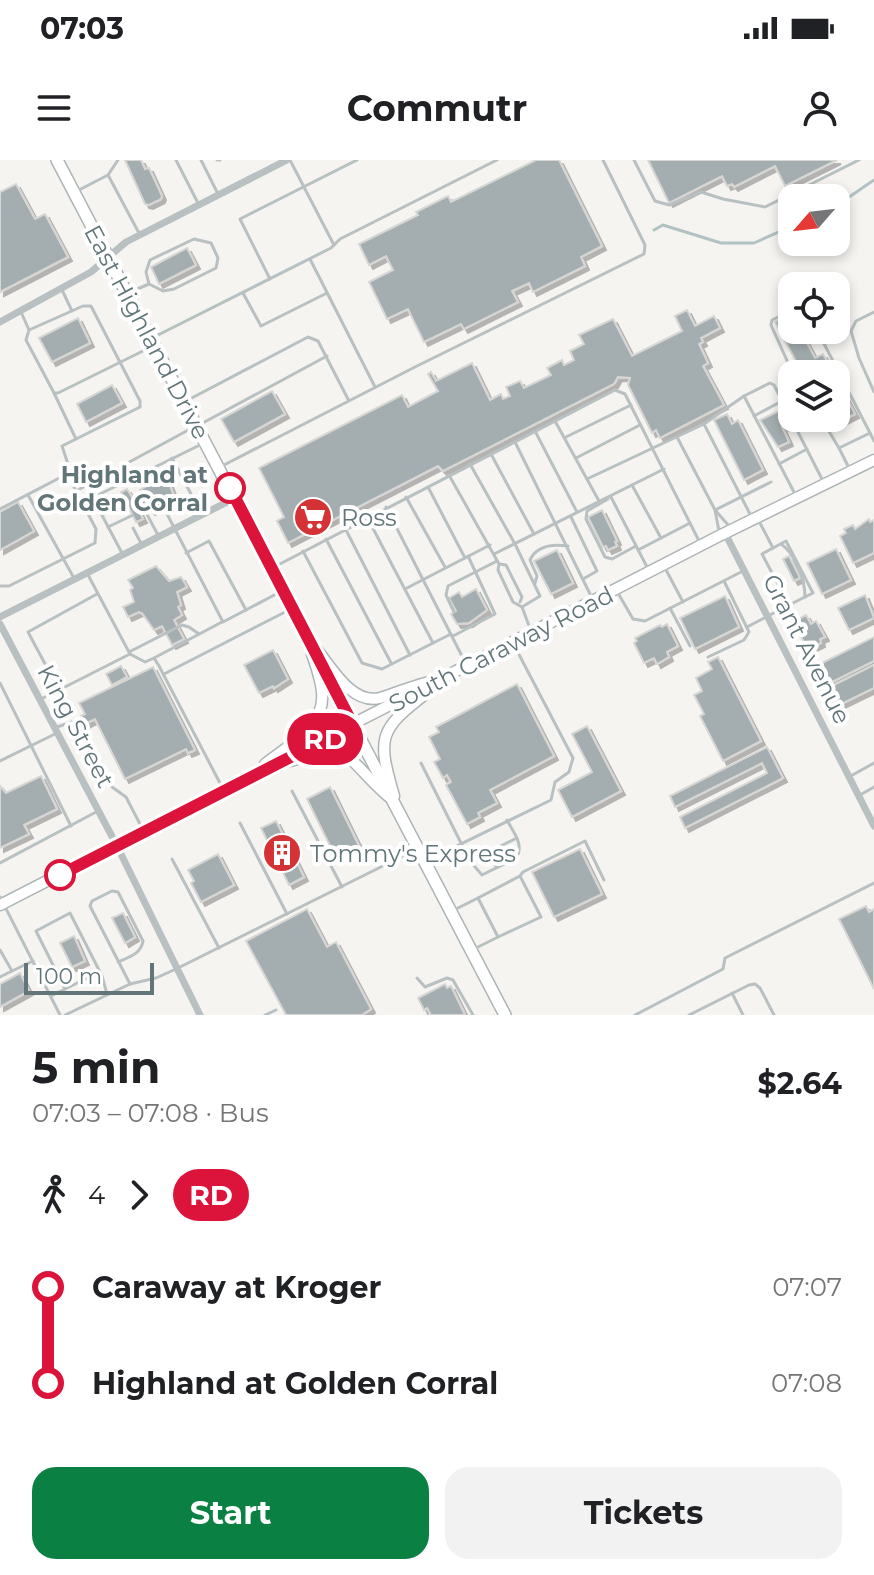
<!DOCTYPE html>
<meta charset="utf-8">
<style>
body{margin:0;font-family:Montserrat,sans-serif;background:#f2f2f2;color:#202124;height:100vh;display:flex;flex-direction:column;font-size:30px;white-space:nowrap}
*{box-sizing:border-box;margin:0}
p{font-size:26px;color:#757577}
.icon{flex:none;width:44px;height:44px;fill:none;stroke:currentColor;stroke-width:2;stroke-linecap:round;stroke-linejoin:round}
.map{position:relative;height:855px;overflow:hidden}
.side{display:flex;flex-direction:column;background:#fff;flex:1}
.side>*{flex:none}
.badge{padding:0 16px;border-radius:26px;font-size:28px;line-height:52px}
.needle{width:52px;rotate:242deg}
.fabs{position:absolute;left:778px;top:24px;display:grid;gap:16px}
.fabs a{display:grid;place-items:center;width:72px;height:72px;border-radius:16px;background:#fff;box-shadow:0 4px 12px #0003;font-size:40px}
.scale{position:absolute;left:24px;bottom:20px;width:130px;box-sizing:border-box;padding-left:8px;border:4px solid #62767a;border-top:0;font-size:22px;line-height:28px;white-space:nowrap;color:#62767a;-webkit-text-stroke:6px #fff;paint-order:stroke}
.map>.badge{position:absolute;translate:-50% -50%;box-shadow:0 0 0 4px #fff}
.legs{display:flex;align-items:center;gap:12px;height:88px;padding:0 32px;font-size:26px}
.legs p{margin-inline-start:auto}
.headline{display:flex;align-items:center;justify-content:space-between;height:136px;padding:0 32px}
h1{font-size:44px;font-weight:700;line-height:60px}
.action{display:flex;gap:16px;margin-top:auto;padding:16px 32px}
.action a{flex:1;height:92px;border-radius:24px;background:#0b8043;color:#fff;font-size:32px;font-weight:700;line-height:92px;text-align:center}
.action a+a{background:#f2f2f2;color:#202124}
ul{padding:0 32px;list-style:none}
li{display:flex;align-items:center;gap:28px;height:96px;font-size:30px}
li i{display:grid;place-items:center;width:12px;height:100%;margin:0 10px;background:currentColor}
li i::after{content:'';width:20px;height:20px;margin:-10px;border:6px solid;border-radius:50%;background:#fff}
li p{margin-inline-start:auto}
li:first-child i{background:linear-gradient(#0000 50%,currentColor 0)}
li:last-child i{background:linear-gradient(currentColor 50%,#0000 0)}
.status{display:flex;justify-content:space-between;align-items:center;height:56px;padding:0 40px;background:#fff;direction:ltr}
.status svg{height:22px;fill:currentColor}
header{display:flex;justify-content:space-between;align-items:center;height:104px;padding:0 32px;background:#fff;font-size:36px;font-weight:700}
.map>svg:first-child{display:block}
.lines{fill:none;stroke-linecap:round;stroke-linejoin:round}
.stream{stroke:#b2c2c3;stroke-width:3}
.building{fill:#a4aeb0;stroke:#d6d6d4;stroke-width:2;filter:url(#shadow)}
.secondary-casing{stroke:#acb4b6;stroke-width:13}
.primary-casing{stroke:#adb4b6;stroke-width:14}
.service{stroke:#b9c0c1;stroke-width:3}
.minor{stroke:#b9c0c1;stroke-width:7}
.secondary{stroke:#fff;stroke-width:10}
.primary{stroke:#fff;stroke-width:11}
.line-1-casing{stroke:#fff;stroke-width:18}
.line-1{stroke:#dc143c;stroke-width:12}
.stop-1-dot{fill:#fff;stroke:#dc143c;stroke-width:4}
.labels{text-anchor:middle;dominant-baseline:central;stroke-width:8;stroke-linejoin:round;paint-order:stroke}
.street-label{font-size:24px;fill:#62767a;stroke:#fff}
.stop-label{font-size:24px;font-weight:bold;fill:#62767a;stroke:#fff;text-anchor:end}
.poi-label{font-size:24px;fill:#62767a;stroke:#fff;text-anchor:start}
</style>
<div class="status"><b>07:03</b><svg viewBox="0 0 49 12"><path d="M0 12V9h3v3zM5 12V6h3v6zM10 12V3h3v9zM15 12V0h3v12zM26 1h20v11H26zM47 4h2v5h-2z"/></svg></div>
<header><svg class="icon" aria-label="menu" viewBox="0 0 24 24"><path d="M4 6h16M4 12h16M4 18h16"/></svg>Commutr<svg class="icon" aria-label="person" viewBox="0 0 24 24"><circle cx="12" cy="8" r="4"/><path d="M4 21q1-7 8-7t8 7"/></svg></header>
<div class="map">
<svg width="874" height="855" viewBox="0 0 874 855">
<defs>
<filter id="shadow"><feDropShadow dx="4" dy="4" stdDeviation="0" flood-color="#0004"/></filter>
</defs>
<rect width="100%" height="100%" fill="#f5f4f1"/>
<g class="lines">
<!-- stream -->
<g class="stream">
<polyline points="836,46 874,20"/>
<polyline points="654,70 663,65 721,83 754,83 792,66"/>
</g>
</g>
<!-- building -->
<g class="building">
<polygon points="125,0 141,0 145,9 149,8 162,36 161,39 149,45 145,44"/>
<polygon points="536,0 559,0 602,86 581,97 585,106 533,132 529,123 512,131 518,142 464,169 461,164 424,182 408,149 387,159 369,122 393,110 386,96 369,105 359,84 418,55 416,52 448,36 451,42"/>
<polygon points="648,0 837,0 785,26 775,6 734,27 732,24 727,26 722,16 669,43"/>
<polygon points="16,24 35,59 45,54 68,97 0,132 0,32"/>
<polygon points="187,88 196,105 159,124 151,107"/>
<polygon points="687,150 695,166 714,156 720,168 701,178 703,182 699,184 708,203 703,206 724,245 660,278 656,270 652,273 628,225 630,218 618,217 614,224 443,311 438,306 288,383 277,361 284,357 259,308 402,235 408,247 438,231 428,214 431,212 436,221 472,203 490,240 501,234 503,239 510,236 506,227 520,221 524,228 551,215 547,208 562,200 564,205 574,200 570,191 584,184 579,175 613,159 632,196 682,171 675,156"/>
<polygon points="791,153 792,170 800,170 815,198 823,194 834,214 797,214 795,211 800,209 775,162"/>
<polygon points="78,158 90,183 52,202 39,178"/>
<polygon points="836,219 855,254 830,267 825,258 836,258"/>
<polygon points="112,225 122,243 86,262 77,244"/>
<polygon points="272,231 285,254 234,282 221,259"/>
<polygon points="779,251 786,266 782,267 789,282 778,287 760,260"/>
<polygon points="727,254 732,264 738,260 763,310 744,320 714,260"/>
<polygon points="163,317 167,324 169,323 175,339 151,351 146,343 137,347 143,359 136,362 121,332 127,329 135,342 144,338 140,330"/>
<polygon points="18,342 34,371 0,390 0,352"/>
<polygon points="602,350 617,381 615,382 617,386 608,390 606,386 603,387 588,357"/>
<polygon points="869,359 870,362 874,360 874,393 853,403 840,376 846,373 844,369 853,365 855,369"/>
<polygon points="836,389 851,420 822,434 807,403"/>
<polygon points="557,390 573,423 551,434 534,401"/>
<polygon points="789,396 800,418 794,421 783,399"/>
<polygon points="156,406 169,421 181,417 187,427 177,432 181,445 178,447 182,455 174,460 184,479 172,485 162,466 154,470 142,453 139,452 128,457 123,447 134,442 130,430 133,428 128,420"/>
<polygon points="476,429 487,450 469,463 457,464 451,454 456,451 449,438 459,432 462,437"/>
<polygon points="865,435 874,458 849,470 838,448"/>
<polygon points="725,436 739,467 695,489 680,458"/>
<polygon points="806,455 811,464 816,461 825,477 820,479 821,483 813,487 811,483 806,486 793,462"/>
<polygon points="667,464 678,486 667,492 669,497 657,504 654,498 644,503 634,483 637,481 635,478 660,465 662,467"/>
<polygon points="874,477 874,501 824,526 814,507"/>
<polygon points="273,490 288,519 274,528 273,526 259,533 244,505"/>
<polygon points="718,497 761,581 723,601 700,556 704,554 694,535 702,531 696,518 712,509 708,502"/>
<polygon points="874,505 874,528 833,548 824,530"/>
<polygon points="121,506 127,517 112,525 106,514"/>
<polygon points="153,507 195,590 188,593 186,589 125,619 95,559 85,564 81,556 85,554 79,543"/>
<polygon points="517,524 554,596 490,630 497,643 478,653 480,657 467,664 446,625 451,622 447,615 443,618 434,602 440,599 429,577 439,572 436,567"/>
<polygon points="587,566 621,631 572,657 558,630 592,612 572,574"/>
<polygon points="767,587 783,618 685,668 680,657 767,613 762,603 675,647 670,636"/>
<polygon points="41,616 57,649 24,665 29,674 0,688 0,626 6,633"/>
<polygon points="330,627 364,696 355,700 350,689 335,696 307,639"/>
<polygon points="276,661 304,717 289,725 261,668"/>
<polygon points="509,686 513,693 493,704 488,697"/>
<polygon points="580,689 602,734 554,757 532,712"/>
<polygon points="218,694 234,725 201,742 191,723 194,721 188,710"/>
<polygon points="866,746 869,752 874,749 874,829 839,759"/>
<polygon points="307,749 327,787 336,782 371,849 362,855 286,855 246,781"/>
<polygon points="123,753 135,777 125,783 112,758"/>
<polygon points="74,776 85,801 72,807 60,783"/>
<polygon points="20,813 29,831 0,847 0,824"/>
<polygon points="445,824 447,828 451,826 465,855 431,855 427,848 424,850 418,838"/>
</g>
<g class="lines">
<!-- secondary casing -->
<g class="secondary-casing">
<g id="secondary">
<path d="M317 490C332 508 352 545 380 538 397 533 412 526 429 522"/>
<path d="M290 601C356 582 345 599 388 636"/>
<path d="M265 604C288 586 326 566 322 532 321 519 316 506 312 494"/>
<path d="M394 636C377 577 378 570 428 532"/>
<polyline points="0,745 719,376 874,300"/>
</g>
</g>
<!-- primary casing -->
<g class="primary-casing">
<polyline id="primary" points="57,0 505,855"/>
</g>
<!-- service -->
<g class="service">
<polyline points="176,0 199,45"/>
<polyline points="201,0 217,32"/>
<polyline points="217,0 220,0"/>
<polyline points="290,0 334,85"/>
<polyline points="634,0 655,41 669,45 701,32 723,39 765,47 859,0"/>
<polyline points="108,15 140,75"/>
<polyline points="77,31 108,15 118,0"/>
<polyline points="310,99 375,227"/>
<polyline points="270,119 240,59 357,0"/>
<polyline points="62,130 72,151"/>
<polyline points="130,132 149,124 163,131 174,129 216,108 218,98 211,83 194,79 150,100 146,112 149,124"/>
<polyline points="243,133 261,166 327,133"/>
<polyline points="792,150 772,160 771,165 793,214"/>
<polyline points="21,152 29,170"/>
<polyline points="874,152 856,161 851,171 859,198 874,232"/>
<polyline points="817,170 870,273"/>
<polyline points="154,177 331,88 340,79 497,0"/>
<polyline points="54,233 76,279"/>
<polyline points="744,236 770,223 774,225 824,323"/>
<polyline points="188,240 308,177 318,181 348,239"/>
<polyline points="754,256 782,241"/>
<polyline points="821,258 839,288"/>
<polyline points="555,261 599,341"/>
<polyline points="704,264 751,356"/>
<polyline points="199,265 327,196"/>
<polyline points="535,271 577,352"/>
<polyline points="566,277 631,245"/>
<polyline points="677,277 715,350 719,371"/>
<polyline points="515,282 592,438"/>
<polyline points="491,294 534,374"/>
<polyline points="172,298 202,355"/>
<polyline points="576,298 640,265"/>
<polyline points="470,304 515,384 540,436 522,447"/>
<polyline points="779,304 807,289"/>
<polyline points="222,306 415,207 644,94 645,85 603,0"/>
<polyline points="849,308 839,288 870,273 874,281"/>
<polyline points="449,315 499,404 498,410 513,442 522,447 531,471"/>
<polyline points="587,319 704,264 744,236 795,334"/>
<polyline points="632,325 661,378"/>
<polyline points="428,327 465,398"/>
<polyline points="76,331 192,268"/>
<polyline points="28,335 75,420"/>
<polyline points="406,337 445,407"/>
<polyline points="611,337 648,409"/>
<polyline points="133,339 138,336 140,340"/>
<polyline points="608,339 587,351 586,359 605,397 612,399 636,386"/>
<polyline points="142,345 159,377"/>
<polyline points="386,347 466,504"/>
<polyline points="0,349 67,314"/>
<polyline points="165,350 223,462 280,432"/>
<polyline points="102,355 126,342"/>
<polyline points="571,357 597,411 583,419"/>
<polyline points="759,361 773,388"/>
<polyline points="729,366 715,350 771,322"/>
<polyline points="108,367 133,355"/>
<polyline points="133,368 142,385"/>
<polyline points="346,370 410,495"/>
<polyline points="326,379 391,503"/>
<polygon points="786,381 813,433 789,445 762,394"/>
<path d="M781 384C796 394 805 420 805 437"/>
<polyline points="638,390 690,363"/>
<polyline points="303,391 362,503 382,509 433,483 367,357"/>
<polyline points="186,393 209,381 246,450"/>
<polyline points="494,394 664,309"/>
<polyline points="123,395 94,340 100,334 202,284"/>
<polyline points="499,404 506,405 522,437 520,442"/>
<polyline points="276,406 615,230 625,234 700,383"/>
<polyline points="664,406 683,442"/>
<polyline points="87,413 130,494 145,502 154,498 159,506 222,627"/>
<path d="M535 423 537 416 530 400C537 385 554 384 568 386"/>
<polyline points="0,426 9,426 95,383 96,369 67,314 68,304 62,286 140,247 140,241 91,146 83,146 29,170 26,180 54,233 58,233 151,187"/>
<polyline points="405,429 490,385"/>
<polyline points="618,433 633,459 645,461 743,411"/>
<polyline points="97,434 28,472 59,530 130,494"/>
<polyline points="670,448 690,486"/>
<polyline points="454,452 446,435 448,426 497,401"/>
<polyline points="747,467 789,445"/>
<polyline points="453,476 495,454 468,396"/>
<polyline points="433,483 451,474"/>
<polyline points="129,492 182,465 189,467 199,474"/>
<polyline points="708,497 744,480 749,472 724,421"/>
<polyline points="154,498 222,462"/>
<polyline points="164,514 289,450"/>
<polyline points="0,523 71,666"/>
<polyline points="41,539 59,530"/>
<polyline points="54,568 72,562 87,577 112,627 126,637 142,668"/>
<polyline points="0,601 57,573"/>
<path d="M421 603 470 701 482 715 516 698C525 685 513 672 507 660"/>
<polyline points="849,617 874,603"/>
<polyline points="292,631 342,727"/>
<polyline points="860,635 874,627"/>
<polyline points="240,663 287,754"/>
<polyline points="172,699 219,788"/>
<polyline points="428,700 551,640 555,622 569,612 573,598 513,483"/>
<polyline points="470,701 517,678"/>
<polyline points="0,703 98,651"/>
<polyline points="520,716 523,712 585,681 604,720"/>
<polyline points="0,737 60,855"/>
<polyline points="478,738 520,716 541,757 498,777"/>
<polyline points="454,750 478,738 498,777 474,789"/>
<polyline points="0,790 12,811 0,817"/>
<path d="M118 802C129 797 141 794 143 781L118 732 112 731 92 741 90 746 130 824"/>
<polyline points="12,811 33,801"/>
<polyline points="417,818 425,827 447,818 453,820 473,855"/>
<polyline points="65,829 100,812"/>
<polyline points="732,833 743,855"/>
<polyline points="51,836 65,829 36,771 70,753 102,816 107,834"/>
<polyline points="65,855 130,824 156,818 176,809 415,690"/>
<polyline points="265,855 276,850"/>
<polyline points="635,855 723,809 725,798 874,723"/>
<polyline points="689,855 749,825 755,824 760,828 774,855"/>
</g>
<!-- minor -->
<g class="minor">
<polyline points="0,162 91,112 126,82 287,0"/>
<polyline points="725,373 874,666"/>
<polyline points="0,457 235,338"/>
<polyline points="0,464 117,686 200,855"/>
</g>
<!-- secondary -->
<use href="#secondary" class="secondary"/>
<!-- primary -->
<use href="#primary" class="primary"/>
</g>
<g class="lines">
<!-- line-1 casing -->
<g class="line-1-casing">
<polyline id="line-1" points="60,715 353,565 230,328"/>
</g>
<!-- line-1 -->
<use href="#line-1" class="line-1"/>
</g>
<!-- icons -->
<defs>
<g id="supermarket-disc" transform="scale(2)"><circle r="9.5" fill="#d43235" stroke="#fff"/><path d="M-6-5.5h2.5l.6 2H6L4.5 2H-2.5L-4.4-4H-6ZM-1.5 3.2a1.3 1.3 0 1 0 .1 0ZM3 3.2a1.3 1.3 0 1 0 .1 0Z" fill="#fff"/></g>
<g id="building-disc" transform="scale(2)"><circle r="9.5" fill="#d43235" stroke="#fff"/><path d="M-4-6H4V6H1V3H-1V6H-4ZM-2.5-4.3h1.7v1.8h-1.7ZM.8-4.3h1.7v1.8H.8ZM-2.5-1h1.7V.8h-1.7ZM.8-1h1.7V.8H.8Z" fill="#fff"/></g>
</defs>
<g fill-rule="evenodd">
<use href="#supermarket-disc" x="313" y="357"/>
<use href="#building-disc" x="282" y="693"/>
</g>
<!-- markers -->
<g class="stop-1-dot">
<circle cx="230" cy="328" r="14"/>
<circle cx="60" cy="715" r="14"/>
</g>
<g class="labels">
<!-- street labels -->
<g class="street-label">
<text transform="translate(147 172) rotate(62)">East Highland Drive</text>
<text transform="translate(501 489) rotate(-27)">South Caraway Road</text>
<text transform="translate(807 489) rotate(63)">Grant Avenue</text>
<text transform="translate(76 566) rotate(62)">King Street</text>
</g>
<!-- stop labels -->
<g class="stop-label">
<text x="208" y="314">Highland at<tspan x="208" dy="28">Golden Corral</tspan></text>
</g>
<!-- poi labels -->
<g class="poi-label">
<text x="341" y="357">Ross</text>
<text x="310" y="693">Tommy's Express</text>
</g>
</g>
</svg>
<div class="fabs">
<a><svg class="needle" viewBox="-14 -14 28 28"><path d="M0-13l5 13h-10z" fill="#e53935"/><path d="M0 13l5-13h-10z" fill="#757577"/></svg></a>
<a><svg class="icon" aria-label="locate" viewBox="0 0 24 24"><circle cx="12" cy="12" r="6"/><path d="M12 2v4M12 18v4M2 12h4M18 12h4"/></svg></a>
<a><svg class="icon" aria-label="layers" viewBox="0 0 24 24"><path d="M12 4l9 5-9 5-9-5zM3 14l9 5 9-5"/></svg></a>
</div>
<div class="scale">100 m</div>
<b class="badge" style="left:325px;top:579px;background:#dc143c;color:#fff">RD</b>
</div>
<section class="side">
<div class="headline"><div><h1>5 min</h1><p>07:03 – 07:08 · Bus</p></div><b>$2.64</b></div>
<div class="legs"><svg class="icon" aria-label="walk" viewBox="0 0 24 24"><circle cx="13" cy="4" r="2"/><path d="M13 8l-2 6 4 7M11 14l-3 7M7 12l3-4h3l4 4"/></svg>4<svg class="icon" aria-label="forward" viewBox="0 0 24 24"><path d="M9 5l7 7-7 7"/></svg><b class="badge" style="background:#dc143c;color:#fff">RD</b></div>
<ul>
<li><i style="color:#dc143c"></i><b>Caraway at Kroger</b><p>07:07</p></li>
<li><i style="color:#dc143c"></i><b>Highland at Golden Corral</b><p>07:08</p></li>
</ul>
<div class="action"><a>Start</a><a>Tickets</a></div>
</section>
